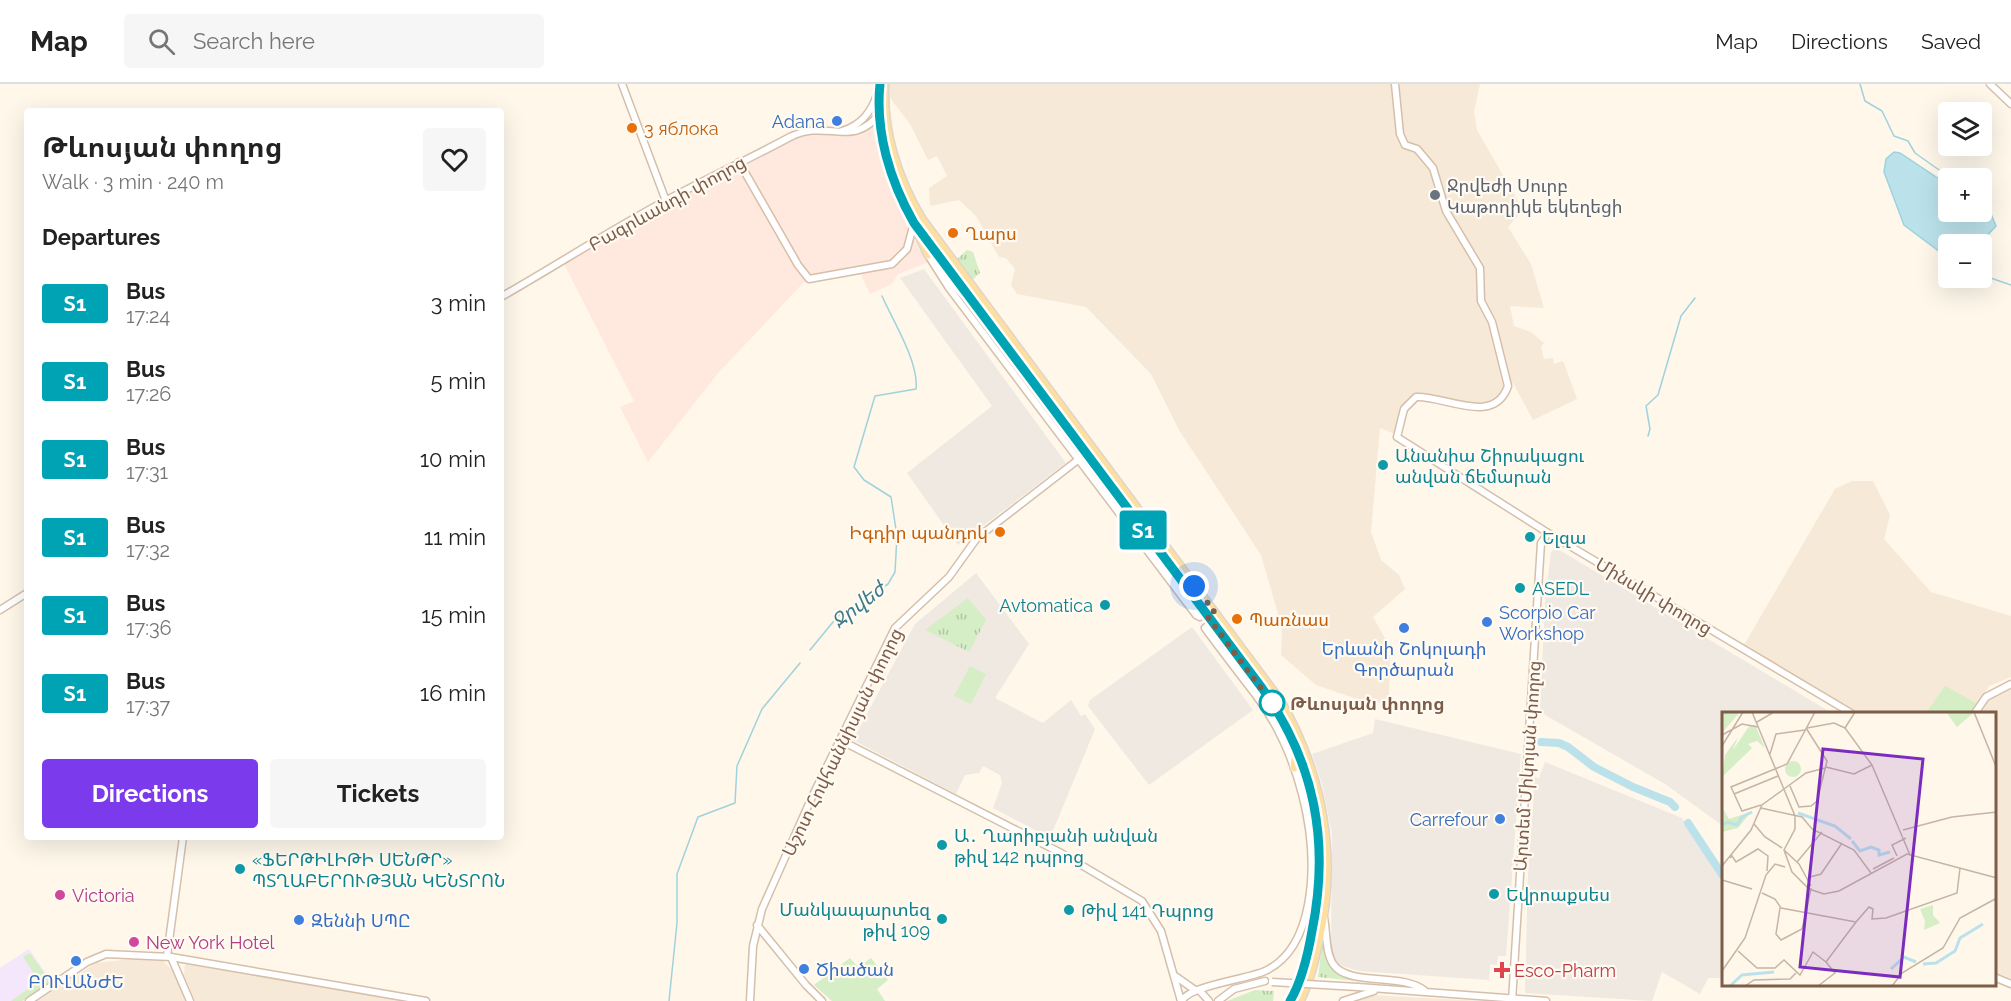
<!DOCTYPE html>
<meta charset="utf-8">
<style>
body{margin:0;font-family:Raleway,"Noto Sans Armenian",sans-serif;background:#f6f6f6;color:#222;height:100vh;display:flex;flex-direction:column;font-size:22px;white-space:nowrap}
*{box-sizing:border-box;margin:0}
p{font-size:20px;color:#767676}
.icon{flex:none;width:33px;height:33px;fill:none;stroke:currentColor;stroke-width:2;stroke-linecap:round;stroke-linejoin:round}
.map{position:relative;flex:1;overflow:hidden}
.panel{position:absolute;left:24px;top:24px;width:480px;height:732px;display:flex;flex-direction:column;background:#fff;border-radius:6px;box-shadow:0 6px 24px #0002}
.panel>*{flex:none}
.badge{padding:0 12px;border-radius:4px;font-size:21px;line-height:39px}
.controls{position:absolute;left:1938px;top:18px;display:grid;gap:12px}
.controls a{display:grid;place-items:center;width:54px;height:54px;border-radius:6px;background:#fff;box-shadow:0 6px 24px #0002;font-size:30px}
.you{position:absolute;width:30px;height:30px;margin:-15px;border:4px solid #fff;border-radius:50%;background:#1a73e8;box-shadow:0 0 0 9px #1a73e833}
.map>.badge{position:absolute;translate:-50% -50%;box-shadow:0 0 0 3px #fff}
h2{padding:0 18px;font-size:22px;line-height:54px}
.round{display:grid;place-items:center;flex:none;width:63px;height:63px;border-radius:6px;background:#f6f6f6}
.summary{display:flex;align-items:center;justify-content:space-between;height:102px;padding:0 18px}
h1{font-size:28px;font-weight:700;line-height:45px}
.cta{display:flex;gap:12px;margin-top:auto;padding:12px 18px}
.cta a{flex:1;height:69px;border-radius:6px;background:#7c3aed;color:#fff;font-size:24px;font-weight:700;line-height:69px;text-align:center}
.cta a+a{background:#f6f6f6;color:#222}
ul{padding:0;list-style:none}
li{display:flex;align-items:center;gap:18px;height:78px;padding:0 18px}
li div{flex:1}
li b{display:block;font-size:22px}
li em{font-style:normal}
li .badge{min-width:66px;font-weight:700;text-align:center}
header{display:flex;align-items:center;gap:36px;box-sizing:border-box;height:84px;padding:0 30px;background:#fff;border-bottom:2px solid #e0e0e0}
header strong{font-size:28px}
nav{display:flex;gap:33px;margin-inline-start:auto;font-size:21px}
.search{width:420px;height:54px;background:#f6f6f6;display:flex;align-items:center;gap:15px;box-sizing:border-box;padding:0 21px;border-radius:6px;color:#767676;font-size:22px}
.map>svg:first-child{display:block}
.residential{fill:#f7e9d7}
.commercial{fill:#ffe8dd}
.industrial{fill:#efe9e2}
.education{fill:#f4e6fb}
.grass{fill:url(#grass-tufts)}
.park{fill:#d5eec6}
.water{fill:#bbe2eb;stroke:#a0d2de;stroke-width:1.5}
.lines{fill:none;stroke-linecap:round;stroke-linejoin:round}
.stream{stroke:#a0d2de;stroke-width:1.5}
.river{stroke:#bbe2eb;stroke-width:8}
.secondary-casing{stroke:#d6bfaa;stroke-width:9}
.primary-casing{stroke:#ddd5d0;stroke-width:10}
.secondary{stroke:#fff;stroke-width:6}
.primary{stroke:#ffdfa0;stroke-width:7}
.secondary-bridge-casing{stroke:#d6bfaa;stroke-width:9;stroke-linecap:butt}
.secondary-bridge{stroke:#fff;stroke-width:6}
.line-casing{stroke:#fff;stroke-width:14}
.line{stroke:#00a3b4;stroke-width:9}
.walk{stroke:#7d5d49;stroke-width:6;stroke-dasharray:0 10.8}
.shop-dot{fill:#3f7fe0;stroke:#fffaf2;stroke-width:2}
.food-dot{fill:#e8710a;stroke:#fffaf2;stroke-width:2}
.worship-dot{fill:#6b7280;stroke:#fffaf2;stroke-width:2}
.culture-dot{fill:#0f9aa8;stroke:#fffaf2;stroke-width:2}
.stop-dot{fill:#fff;stroke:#00a3b4;stroke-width:3}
.hotel-dot{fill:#d1479c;stroke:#fffaf2;stroke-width:2}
.health-dot{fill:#e0444e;stroke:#fffaf2;stroke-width:2}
.labels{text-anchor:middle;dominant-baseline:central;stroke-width:4.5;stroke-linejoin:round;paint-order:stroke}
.shop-label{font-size:18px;fill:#366cbe;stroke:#fffaf2;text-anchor:start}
.food-label{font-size:18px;fill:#c56008;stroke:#fffaf2;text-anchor:start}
.worship-label{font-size:18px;fill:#5b616d;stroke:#fffaf2;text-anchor:start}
.street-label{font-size:18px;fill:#7d5d49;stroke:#fffaf2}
.culture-label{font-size:18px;fill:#0d838f;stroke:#fffaf2;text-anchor:start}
.stop-label{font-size:18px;font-weight:bold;fill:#7d5d49;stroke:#fffaf2;text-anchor:start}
.hotel-label{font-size:18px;fill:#b23c85;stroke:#fffaf2;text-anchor:start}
.health-label{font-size:18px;fill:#be3a42;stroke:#fffaf2;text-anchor:start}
.water-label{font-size:20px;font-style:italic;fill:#3d7b8b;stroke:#fffaf2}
.inset-river{fill:none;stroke:#bbe2eb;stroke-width:3}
.inset-road{fill:none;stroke:#c6b4a5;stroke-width:1.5}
.view{fill:#7b2cbf;fill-opacity:0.15;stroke:#7b2cbf;stroke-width:3}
.inset-edge{fill:none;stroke:#7d5d49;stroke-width:3}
</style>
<header>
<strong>Map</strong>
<div class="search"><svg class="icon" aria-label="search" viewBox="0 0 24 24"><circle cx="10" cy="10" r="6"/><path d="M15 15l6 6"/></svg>Search here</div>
<nav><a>Map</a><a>Directions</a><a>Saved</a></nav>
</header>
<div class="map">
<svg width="2011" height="917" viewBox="0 0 2011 917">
<defs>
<pattern id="grass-tufts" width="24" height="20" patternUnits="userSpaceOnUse" patternTransform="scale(1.5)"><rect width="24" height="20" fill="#d5eec6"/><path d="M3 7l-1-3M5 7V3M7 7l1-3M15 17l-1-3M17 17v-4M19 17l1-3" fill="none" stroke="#b2c4a3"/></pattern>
</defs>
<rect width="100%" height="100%" fill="#fef7ea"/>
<!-- residential -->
<g class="residential">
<polygon points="890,0 1480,0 1474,27 1477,46 1523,126 1508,143 1531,180 1544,224 1510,222 1514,242 1531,248 1544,259 1541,263 1544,275 1553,274 1554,280 1562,277 1564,279 1577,315 1533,336 1513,299 1507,301 1495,318 1478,324 1424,310 1411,313 1403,323 1397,351 1380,344 1371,448 1381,476 1399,491 1405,505 1373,533 1390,563 1389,617 1381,619 1360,616 1316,601 1281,571 1282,543 1261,471 1179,346 1151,290 1086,223 1017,210 1011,201 1015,185 1006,174 999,173 976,132 959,116 930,122 929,104 947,92 937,72 928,76 910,40 890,14"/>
<polygon points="1852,397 1873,397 1890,431 1884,455 1931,508 2011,532 2011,593 1989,602 1972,629 1859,629 1744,561 1835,405"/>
<polygon points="2011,603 2011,899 1995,891 1994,629 1979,629 1989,615"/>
<polygon points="140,874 163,877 173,887 185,917 37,917 96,879"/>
<polygon points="185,879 378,912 402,917 195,917 184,891"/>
<polygon points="1369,911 1484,917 1351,917"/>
</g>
<!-- commercial -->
<polygon class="commercial" points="877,39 888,86 929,178 898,190 892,200 870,210 860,189 805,197 719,288 648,378 620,323 634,317 564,180 660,122 801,49 855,51"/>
<!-- industrial -->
<g class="industrial">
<polygon points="924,185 1066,379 958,461 907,389 992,322 900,194"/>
<polygon points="1556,464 1832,629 1723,629 1723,742 1665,700 1540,628 1545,519 1551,468"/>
<polygon points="976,489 1029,560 995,614 1043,639 1071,616 1081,632 1085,630 1095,645 1050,754 993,724 1002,699 1000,691 983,682 979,689 965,691 956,710 853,656 915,540"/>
<polygon points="1192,543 1253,626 1149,701 1088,622 1090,616"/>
<polygon points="1375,635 1521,670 1506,872 1498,872 1497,881 1490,880 1489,896 1359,887 1339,881 1334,874 1331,860 1332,750 1322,700 1312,670 1373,649"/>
<polygon points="1545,678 1682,734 1723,800 1723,894 1708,894 1700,910 1662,888 1652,917 1525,909 1528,790 1535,693 1539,694"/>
</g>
<!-- education -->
<polygon class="education" points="29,865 51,897 23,917 0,917 0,884"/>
<!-- grass -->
<g class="grass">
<polygon points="967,166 973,168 980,189 970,198 955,177"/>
<path d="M949 201C967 217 1071 345 1074 360L1062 352Z"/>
<polygon points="1102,396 1202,528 1198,531 1100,398"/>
<polygon points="968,514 986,536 969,568 925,546"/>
<polygon points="1323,852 1330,883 1337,890 1357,897 1318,893"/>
<polygon points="30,869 50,897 22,917 11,917 39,897 23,873"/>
<polygon points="1255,906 1274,907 1273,917 1227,917"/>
</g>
<!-- park -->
<g class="park">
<polygon points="970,582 986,590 971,620 954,612"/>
<polygon points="1945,602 1976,619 1970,629 1926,629"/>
<polygon points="850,874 858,883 871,874 888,896 877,905 885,917 832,917 814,901"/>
</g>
<!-- water -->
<polygon class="water" points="1894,68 1900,69 1948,101 1948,128 1982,128 1982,123 1991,130 1996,142 1979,160 1948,160 1948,174 1904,141 1884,88 1886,75"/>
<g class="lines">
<!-- stream -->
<g class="stream">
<polyline points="1860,0 1865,17 1882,27 1894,52 1908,57 1915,69 1942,88"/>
<polyline points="1985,192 2011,201"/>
<polyline points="1648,352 1650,345 1646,322 1658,311 1681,232 1695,214"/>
<path d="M810 566 838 532 888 500 895 488 897 452 891 413 864 396 854 383 875 312 916 305C919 278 893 237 882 212"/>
<polyline points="669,917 677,839 677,790 698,733 735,719 737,682 762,625 800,579"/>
</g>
<!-- river -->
<g class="river">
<polyline points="1541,658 1559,659 1568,663 1594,683 1633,703 1670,718 1675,723"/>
<polyline points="1688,739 1723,792"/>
</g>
<!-- secondary casing -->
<g class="secondary-casing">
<g id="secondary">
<polyline points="622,0 666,117"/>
<path d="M1395 0 1400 50 1405 61 1417 65 1433 84 1446 127 1480 184 1481 217 1492 238 1508 302C1494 343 1444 311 1416 313L1404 325 1397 353 1548 449 1851 629"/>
<polyline points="1990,0 2011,20"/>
<path d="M842 47C862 41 872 27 878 8"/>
<polyline points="739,78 798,181 809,195 892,180 907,165 914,139"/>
<polyline points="928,171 949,204 1196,531 1200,533 1205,529"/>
<polyline points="947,195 969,217"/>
<path d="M501 213C557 181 611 146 667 116 708 94 749 75 790 53 827 34 853 66 881 28"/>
<polyline points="0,526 27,509"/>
<polyline points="1975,629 1986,613 2011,600"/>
<polyline points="840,656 1061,769 1142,817 1161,847 1181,917"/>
<path d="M1324 834C1327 848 1325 867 1333 880 1348 903 1403 888 1425 907"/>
<polyline points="757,841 806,901 822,917"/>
<polyline points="167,872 183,753"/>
<polyline points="171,873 190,917"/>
<polyline points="1175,892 1195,906"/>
<polyline points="1994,893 2011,900"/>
<polyline points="1358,903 1546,917"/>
<polyline points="1199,906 1209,917"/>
<polyline points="29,917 87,878 106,870 171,873 426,917"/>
<polyline points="750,917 753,862 762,825 812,713 895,544 949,493 977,454 1092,365"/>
<path d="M1182 917C1188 902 1248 895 1265 887 1291 875 1303 847 1308 821 1321 752 1297 665 1255 610 1238 588 1221 566 1205 544L1212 538"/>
<polyline points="1218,917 1234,905 1265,897"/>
<polyline points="1343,917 1374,907"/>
<polyline points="1512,917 1541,459 1548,449"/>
</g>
</g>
<!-- primary casing -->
<g class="primary-casing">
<g id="primary">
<path d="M880 0C875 49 890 96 914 139L1257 597C1311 673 1331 751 1313 843 1308 868 1302 895 1290 917"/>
<path d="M885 0C882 47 898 95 922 135L1280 616C1323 690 1338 772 1319 856 1315 876 1310 898 1300 917"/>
<polyline points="918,149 928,171"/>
<polyline points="1294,684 1296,666"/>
</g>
</g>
<!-- secondary -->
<use href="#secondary" class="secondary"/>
<!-- primary -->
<use href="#primary" class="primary"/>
<!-- secondary-bridge casing -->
<g class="secondary-bridge-casing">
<polyline id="secondary-bridge" points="1272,898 1358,903"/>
</g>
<!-- secondary-bridge -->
<use href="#secondary-bridge" class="secondary-bridge"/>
</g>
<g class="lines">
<!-- line casing -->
<g class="line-casing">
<path id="line" d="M880 0C875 48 890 97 914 139L1262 604C1315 679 1330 758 1312 847 1308 870 1302 897 1290 917"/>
</g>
<!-- line -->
<use href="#line" class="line"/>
<!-- walk -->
<polyline class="walk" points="1194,502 1214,527 1207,532 1272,619"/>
</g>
<!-- markers -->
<g class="shop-dot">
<circle cx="837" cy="37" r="6"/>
<circle cx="1487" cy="538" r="6"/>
<circle cx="1404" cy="544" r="6"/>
<circle cx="1500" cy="735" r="6"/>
<circle cx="299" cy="836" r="6"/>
<circle cx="76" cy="877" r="6"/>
<circle cx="804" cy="885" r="6"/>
</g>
<g class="food-dot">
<circle cx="632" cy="44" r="6"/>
<circle cx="953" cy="149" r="6"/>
<circle cx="1000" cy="448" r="6"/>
<circle cx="1237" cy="535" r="6"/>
</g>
<circle class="worship-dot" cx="1435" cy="111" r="6"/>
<g class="culture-dot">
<circle cx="1383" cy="381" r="6"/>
<circle cx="1530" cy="453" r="6"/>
<circle cx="1520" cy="504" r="6"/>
<circle cx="1105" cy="521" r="6"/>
<circle cx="942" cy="761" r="6"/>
<circle cx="240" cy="785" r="6"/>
<circle cx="1494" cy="810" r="6"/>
<circle cx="1069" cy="826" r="6"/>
<circle cx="942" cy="835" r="6"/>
</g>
<circle class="stop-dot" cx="1272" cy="619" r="12"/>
<g class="hotel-dot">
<circle cx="60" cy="811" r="6"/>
<circle cx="134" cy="858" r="6"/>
</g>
<path class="health-dot" d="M1499 877h6v6h6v6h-6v6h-6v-6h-6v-6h6z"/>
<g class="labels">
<!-- shop labels -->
<g class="shop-label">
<text x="825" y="37" text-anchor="end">Adana</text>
<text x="1499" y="528">Scorpio Car<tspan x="1499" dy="21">Workshop</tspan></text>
<text x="1404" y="564" text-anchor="middle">Երևանի Շոկոլադի<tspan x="1404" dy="21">Գործարան</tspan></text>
<text x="1488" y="735" text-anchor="end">Carrefour</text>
<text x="311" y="836">Զեննի ՍՊԸ</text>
<text x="816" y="885">Ծիածան</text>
<text x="76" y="897" text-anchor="middle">ԲՈՒԼԱՆԺԵ</text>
</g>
<!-- food labels -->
<g class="food-label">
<text x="644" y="44">3 яблока</text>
<text x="965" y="149">Ղարս</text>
<text x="988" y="448" text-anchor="end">Իգդիր պանդոկ</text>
<text x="1249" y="535">Պառնաս</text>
</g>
<!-- worship labels -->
<g class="worship-label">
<text x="1447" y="101">Ջրվեժի Սուրբ<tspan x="1447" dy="21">Կաթողիկե եկեղեցի</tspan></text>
</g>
<!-- street labels -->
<g class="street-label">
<text transform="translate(667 119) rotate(-29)">Բագրևանդի փողոց</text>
<text transform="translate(1654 512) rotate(31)">Մինսկի փողոց</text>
<text transform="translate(842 658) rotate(-64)">Աշոտ Հովհաննիսյան փողոց</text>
<text transform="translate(1527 682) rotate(-86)">Արտեմ Միկոյան փողոց</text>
</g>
<!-- culture labels -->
<g class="culture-label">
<text x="1395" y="371">Անանիա Շիրակացու<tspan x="1395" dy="21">անվան ճեմարան</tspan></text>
<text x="1542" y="453">Ելզա</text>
<text x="1532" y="504">ASEDL</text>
<text x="1093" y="521" text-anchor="end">Avtomatica</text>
<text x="954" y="751">Ա․ Ղարիբյանի անվան<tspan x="954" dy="21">թիվ 142 դպրոց</tspan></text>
<text x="252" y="775">«ՖԵՐԹԻԼԻԹԻ ՍԵՆԹՐ»<tspan x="252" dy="21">ՊՏՂԱԲԵՐՈՒԹՅԱՆ ԿԵՆՏՐՈՆ</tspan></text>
<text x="1506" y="810">Եվրոաքսես</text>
<text x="930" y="825" text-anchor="end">Մանկապարտեզ<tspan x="930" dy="21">թիվ 109</tspan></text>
<text x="1081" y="826">Թիվ 141 Դպրոց</text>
</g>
<!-- stop labels -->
<g class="stop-label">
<text x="1290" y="619">Թևոսյան փողոց</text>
</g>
<!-- hotel labels -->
<g class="hotel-label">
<text x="72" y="811">Victoria</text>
<text x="146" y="858">New York Hotel</text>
</g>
<!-- health labels -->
<g class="health-label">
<text x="1514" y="886">Esco-Pharm</text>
</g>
<!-- water labels -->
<g class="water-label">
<text transform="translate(858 521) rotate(-38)">Ջրվեժ</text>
</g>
</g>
<!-- overview -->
<g transform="translate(1722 628)">
<rect width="274" height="274" fill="#fef7ea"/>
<path d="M28 13H33L43 36 35 29 26 32 30 36 0 65 3 43 16 25 11 38ZM0 95 7 107 29 100 16 116 0 120Z" fill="#d5eec6"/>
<path d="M224 0H250V2L235 15ZM211 193V203L218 211 202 218 203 209 198 197Z" fill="#d5eec6"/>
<path d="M63 57a8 8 0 1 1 16 0a8 8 0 1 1-16 0Z" fill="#d5eec6"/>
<path d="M0 0 17 1 0 21Z" fill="#d5eec6"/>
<path class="inset-river" d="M76 101 113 114 129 127M0 113 6 110 15 113 20 105 30 100M130 129 138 139 149 135 157 138V143L168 140M201 252 214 251 233 239 238 226 261 212M169 257 182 245 194 250M8 274 20 263 52 260"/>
<path class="inset-road" d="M30 0 73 104V117L62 138 70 160 87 177 102 182 117 179 185 142 275 166M133 0 123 16 150 53 188 143M252 0 275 57M35 10 52 0M85 16 112 11 123 16M0 23 20 12 36 15M0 34 21 0M48 42 54 22 83 18M104 55 132 62 150 53M68 74 77 95 89 94 95 89 105 49 84 16M62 77 84 61 103 56M12 82 56 64M39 93 20 99 9 75 65 52 93 0M39 96 80 105 90 117 132 138 149 161M32 112 43 125 60 136M181 118 230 105 275 100M62 138 77 152 89 174M175 144 170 133 184 126M8 146 10 144 14 150 36 137 46 144 45 159M75 150 100 120M0 154 29 118 40 93 62 77M151 157 172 146M88 165 99 162 120 131M0 168 30 177M40 181 53 187 59 196M58 196 54 222 59 228 80 217 84 201M84 201 89 176M134 210 147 195 151 197 150 207 164 206 235 181 238 156M16 239 35 256H53L62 248 78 263 91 240 104 250 134 210 59 196M0 259 23 226 44 163 53 152 63 155M23 274 32 268 68 267 74 261M96 274 113 261 104 250M170 274 180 261 221 236 238 206 275 186"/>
<path class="view" d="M101 37 201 47 178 265 78 255Z"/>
<rect width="274" height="274" class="inset-edge"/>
</g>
</svg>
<div class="controls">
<a><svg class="icon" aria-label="layers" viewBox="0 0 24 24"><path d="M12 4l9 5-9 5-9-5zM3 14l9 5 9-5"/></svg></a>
<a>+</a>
<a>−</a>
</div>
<div class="you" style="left:1194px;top:502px"></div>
<b class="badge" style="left:1143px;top:446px;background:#00a3b4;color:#fff">Տ1</b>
<section class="panel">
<div class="summary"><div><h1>Թևոսյան փողոց</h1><p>Walk · 3 min · 240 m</p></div><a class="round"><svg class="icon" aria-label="heart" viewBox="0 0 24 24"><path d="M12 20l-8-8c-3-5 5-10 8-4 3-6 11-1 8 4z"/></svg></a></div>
<h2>Departures</h2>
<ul>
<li><span class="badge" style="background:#00a3b4;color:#fff">Տ1</span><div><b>Bus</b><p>17:24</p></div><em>3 min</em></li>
<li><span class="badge" style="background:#00a3b4;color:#fff">Տ1</span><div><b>Bus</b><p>17:26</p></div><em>5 min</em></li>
<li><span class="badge" style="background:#00a3b4;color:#fff">Տ1</span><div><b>Bus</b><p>17:31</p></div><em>10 min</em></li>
<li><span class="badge" style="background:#00a3b4;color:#fff">Տ1</span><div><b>Bus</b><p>17:32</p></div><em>11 min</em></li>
<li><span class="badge" style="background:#00a3b4;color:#fff">Տ1</span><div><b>Bus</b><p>17:36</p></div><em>15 min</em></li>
<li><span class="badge" style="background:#00a3b4;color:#fff">Տ1</span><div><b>Bus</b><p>17:37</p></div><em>16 min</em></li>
</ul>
<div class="cta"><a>Directions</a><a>Tickets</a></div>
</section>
</div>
